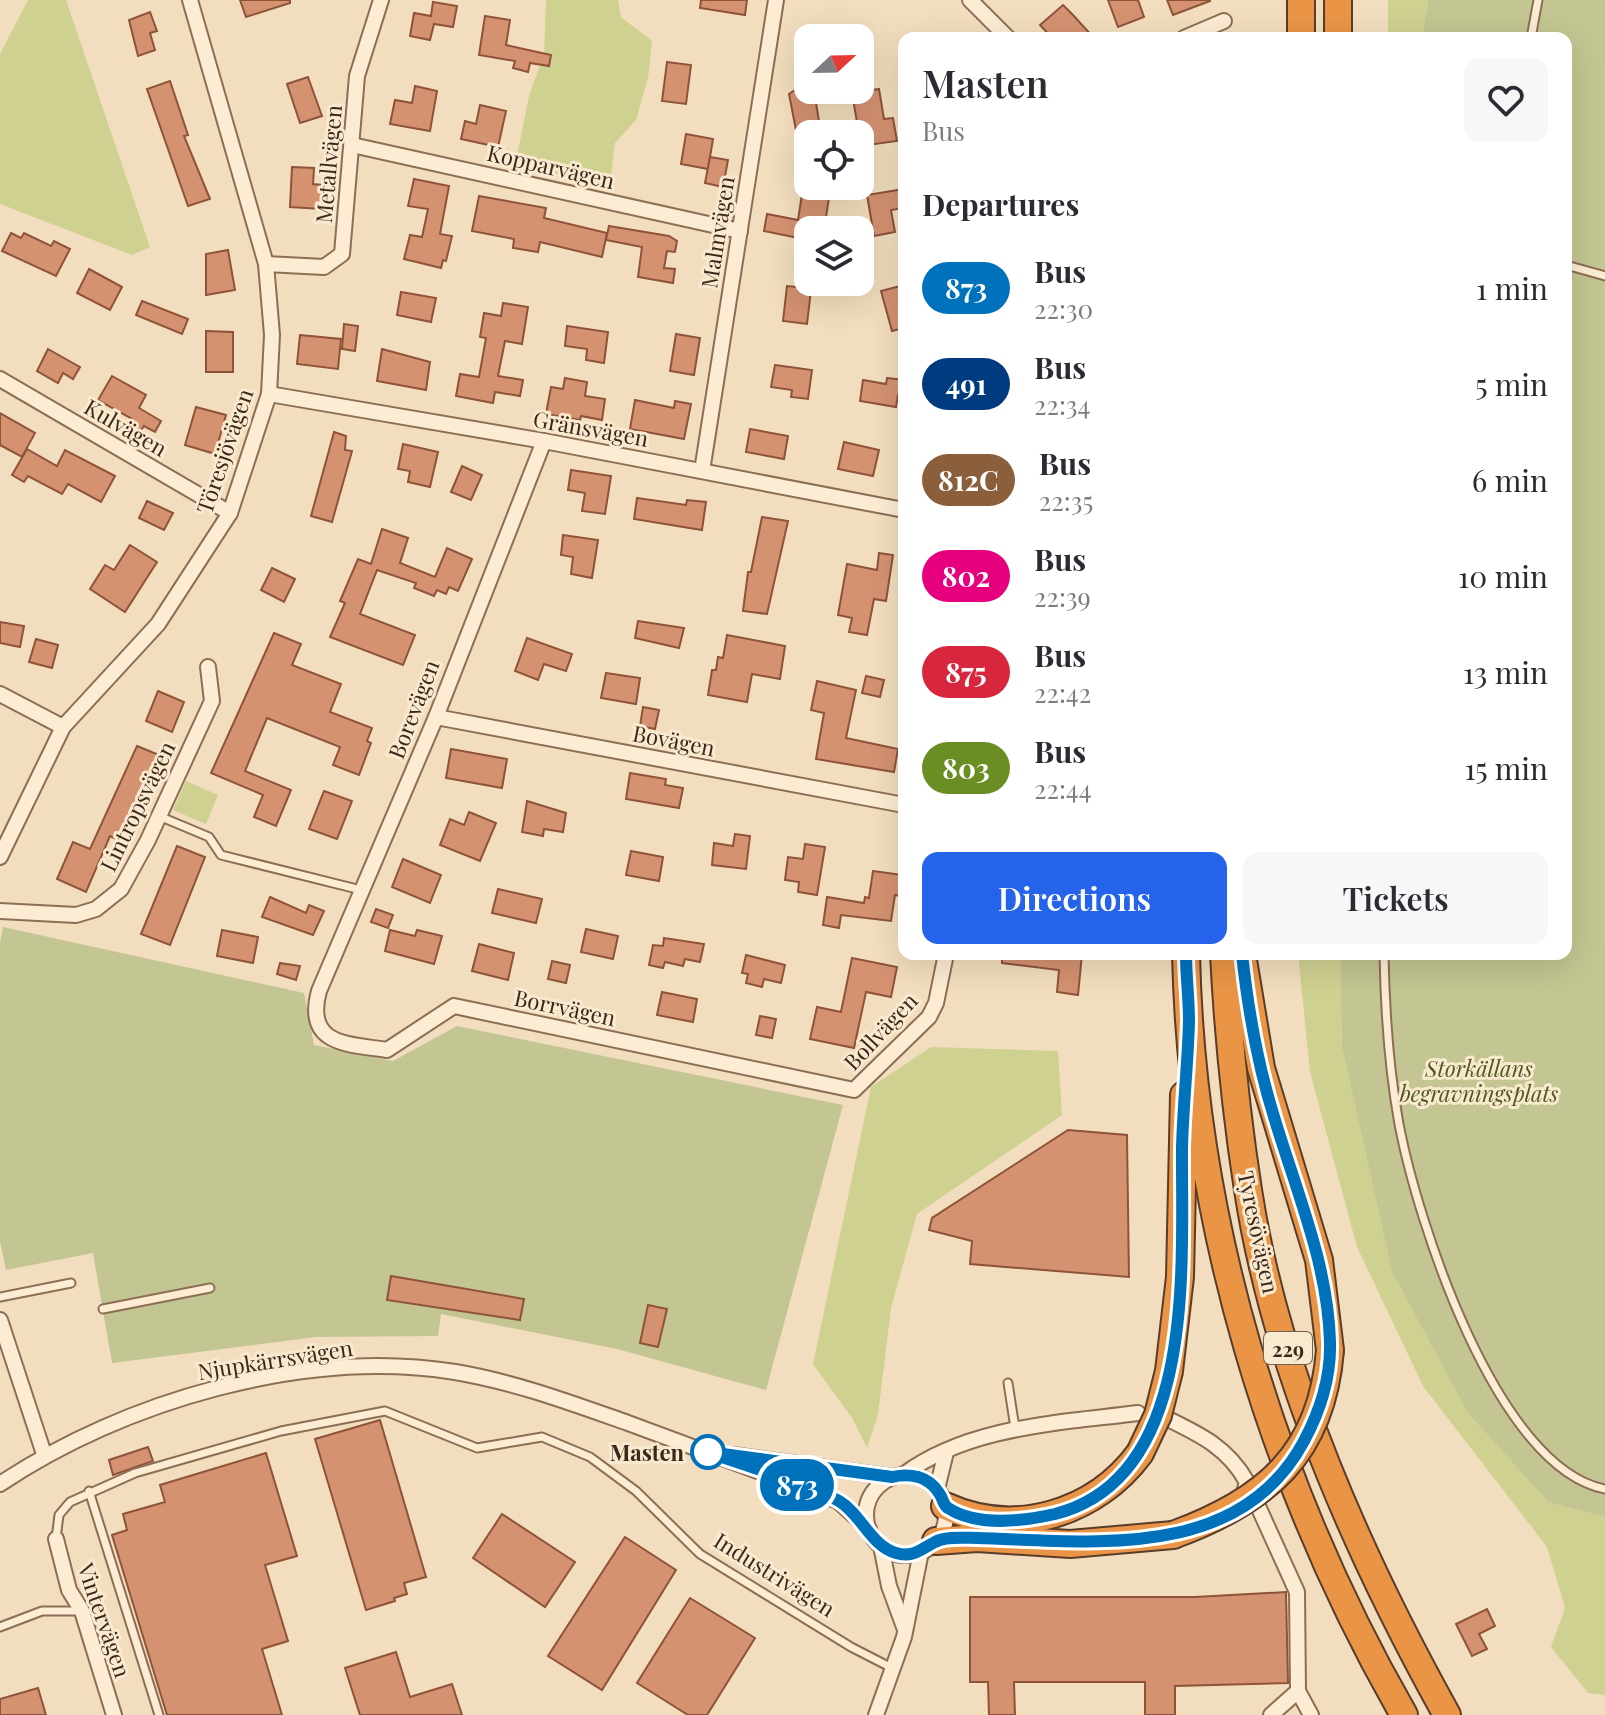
<!DOCTYPE html>
<meta charset="utf-8">
<style>
body{margin:0;font-family:"Playfair Display",serif;background:#f7f7f7;color:#2b2b33;height:100vh;display:flex;flex-direction:column;font-size:30px;white-space:nowrap}
*{box-sizing:border-box;margin:0}
p{font-size:26px;color:#7c7c81}
.icon{flex:none;width:44px;height:44px;fill:none;stroke:currentColor;stroke-width:2;stroke-linecap:round;stroke-linejoin:round}
.map{position:relative;flex:1;overflow:hidden}
.drawer{position:absolute;left:898px;top:32px;width:674px;height:928px;display:flex;flex-direction:column;background:#fff;border-radius:16px;box-shadow:0 8px 32px #0002}
.drawer>*{flex:none}
.badge{padding:0 16px;border-radius:26px;font-size:28px;line-height:52px}
.needle{width:52px;rotate:68deg}
.buttons{position:absolute;left:794px;top:24px;display:grid;gap:16px}
.buttons a{display:grid;place-items:center;width:80px;height:80px;border-radius:16px;background:#fff;box-shadow:0 8px 32px #0002;font-size:40px}
.map>.badge{position:absolute;translate:-50% -50%;box-shadow:0 0 0 4px #fff}
h2{padding:0 24px;font-size:30px;line-height:72px}
.round{display:grid;place-items:center;flex:none;width:84px;height:84px;border-radius:16px;background:#f7f7f7}
.summary{display:flex;align-items:center;justify-content:space-between;height:136px;padding:0 24px}
h1{font-size:38px;font-weight:600;line-height:60px}
.button{display:flex;gap:16px;margin-top:auto;padding:16px 24px}
.button a{flex:1;height:92px;border-radius:16px;background:#2563eb;color:#fff;font-size:32px;font-weight:600;line-height:92px;text-align:center}
.button a+a{background:#f7f7f7;color:#2b2b33}
ul{padding:0;list-style:none}
li{display:flex;align-items:center;gap:24px;height:96px;padding:0 24px}
li div{flex:1}
li b{display:block;font-size:30px}
li em{font-style:normal}
li .badge{min-width:88px;font-weight:700;text-align:center}
.map>svg:first-child{display:block}
.green{fill:#cfd191}
.cemetery{fill:#c3c592}
.building{fill:#d49271;stroke:#8e5339;stroke-width:2}
.lines{fill:none;stroke-linecap:round;stroke-linejoin:round}
.lane-casing{stroke:#8c6e55;stroke-width:11}
.street-casing{stroke:#8c6e55;stroke-width:18}
.highway-casing{stroke:#593c2a;stroke-width:30}
.lane{stroke:#fcecd3;stroke-width:7}
.street{stroke:#fcecd3;stroke-width:14}
.highway{stroke:#ea9546;stroke-width:26}
.highway-bridge-casing{stroke:#593c2a;stroke-width:30;stroke-linecap:butt}
.highway-bridge{stroke:#ea9546;stroke-width:26}
.line-casing{stroke:#fff;stroke-width:18}
.line{stroke:#0072bc;stroke-width:12}
.stop-dot{fill:#fff;stroke:#0072bc;stroke-width:4}
.labels{text-anchor:middle;dominant-baseline:central;stroke-width:6;stroke-linejoin:round;paint-order:stroke}
.shield{fill:#f9e9cf;stroke:#736251;stroke-width:2}
.shield-label{font-size:20px;font-weight:bold;fill:#3a281b}
.street-label{font-size:22px;fill:#3a281b;stroke:#f9e9cf}
.park-label{font-size:22px;font-style:italic;fill:#4f5920;stroke:#f9e9cf}
.stop-label{font-size:22px;font-weight:bold;fill:#3a281b;stroke:#f9e9cf;text-anchor:end}
</style>
<div class="map">
<svg width="1605" height="1715" viewBox="0 0 1605 1715">
<rect width="100%" height="100%" fill="#f2debe"/>
<!-- green -->
<g class="green">
<polygon points="28,0 66,0 150,247 132,255 0,204 0,54"/>
<polygon points="546,0 618,0 621,17 652,41 648,78 636,120 615,143 610,185 515,166 529,96 544,54"/>
<polygon points="1388,0 1428,0 1422,38 1388,38"/>
<polygon points="186,781 218,795 206,824 173,810"/>
<polygon points="1298,954 1340,954 1342,1047 1392,1272 1467,1412 1548,1502 1605,1517 1605,1695 1588,1693 1551,1647 1565,1608 1547,1547 1423,1386 1357,1247 1310,1072"/>
<polygon points="931,1047 1058,1051 1062,1115 917,1214 891,1308 878,1415 867,1448 852,1418 813,1364 871,1087"/>
</g>
<!-- cemetery -->
<g class="cemetery">
<polygon points="1428,0 1605,0 1605,1517 1548,1502 1467,1412 1392,1272 1342,1047 1340,954 1566,954 1566,38 1422,38"/>
<polygon points="3,927 304,993 314,1045 393,1061 457,1026 843,1105 766,1390 617,1349 441,1314 438,1336 316,1337 112,1363 93,1253 6,1270 0,1241 0,943"/>
</g>
<!-- building -->
<g class="building">
<polygon points="240,0 290,0 290,3 246,17"/>
<polygon points="701,0 747,0 745,15 700,8"/>
<polygon points="1108,0 1138,0 1144,17 1118,27"/>
<polygon points="1167,0 1210,0 1210,1 1173,15"/>
<polygon points="433,2 457,6 453,27 434,24 430,40 410,36 414,13 431,16"/>
<polygon points="1063,5 1073,15 1094,38 1052,38 1040,25"/>
<polygon points="150,12 157,31 150,33 155,50 138,56 129,20"/>
<polygon points="485,16 510,20 506,45 551,55 549,66 530,63 528,72 513,68 515,61 479,55"/>
<polygon points="667,62 691,65 686,104 662,101"/>
<polygon points="308,77 322,116 300,123 287,84"/>
<polygon points="170,81 188,135 184,136 210,199 188,206 147,89"/>
<polygon points="415,86 437,91 430,131 390,124 395,100 412,103"/>
<polygon points="879,89 884,119 893,118 897,141 861,146 852,93"/>
<polygon points="795,90 814,90 821,134 807,134 806,128 796,130 789,94"/>
<polygon points="480,105 506,111 498,147 461,139 465,121 476,124"/>
<polygon points="686,134 713,139 708,169 681,164"/>
<polygon points="710,157 728,160 723,187 705,183"/>
<polygon points="292,167 314,168 313,184 322,185 321,209 290,207"/>
<polygon points="414,179 449,186 440,234 452,236 446,261 443,260 441,268 404,259 410,235 422,237 428,209 408,206"/>
<polygon points="904,189 904,208 891,210 895,232 874,236 867,195"/>
<polygon points="802,194 829,198 824,230 808,230 808,240 764,231 767,214 798,220"/>
<polygon points="479,196 546,208 544,218 607,233 602,257 540,242 538,252 513,248 514,239 472,231"/>
<polygon points="609,226 669,236 677,241 675,252 667,251 664,268 675,269 673,283 638,277 642,247 606,240"/>
<polygon points="11,233 21,238 24,233 51,246 54,241 70,249 56,276 2,251"/>
<polygon points="228,250 235,290 206,295 206,254"/>
<polygon points="89,269 122,287 110,310 77,293"/>
<polygon points="798,282 812,282 807,324 783,321 787,286 797,287"/>
<polygon points="904,285 904,328 892,331 881,291"/>
<polygon points="401,292 436,298 431,322 397,315"/>
<polygon points="142,301 188,319 182,334 136,315"/>
<polygon points="503,303 528,307 522,344 505,341 498,376 523,380 520,396 495,392 493,403 456,396 460,374 479,377 486,338 480,337 484,313 501,316"/>
<polygon points="344,324 358,326 355,351 342,349"/>
<polygon points="567,326 608,332 604,363 586,360 587,349 565,346"/>
<polygon points="206,331 233,332 233,372 206,372"/>
<polygon points="676,334 700,338 694,375 670,371"/>
<polygon points="300,335 341,339 338,369 297,364"/>
<polygon points="48,349 80,367 73,379 63,373 58,383 37,371"/>
<polygon points="382,349 430,362 426,390 377,381"/>
<polygon points="775,365 812,370 808,399 791,397 792,390 771,387"/>
<polygon points="112,376 146,395 139,408 161,421 155,432 144,426 139,433 128,426 132,419 98,400"/>
<polygon points="565,378 587,382 585,396 605,399 602,420 581,416 580,420 546,414 551,387 563,389"/>
<polygon points="887,378 904,380 904,396 898,395 896,407 860,401 863,380 886,384"/>
<polygon points="635,400 674,408 675,401 691,404 684,439 630,429"/>
<polygon points="196,407 226,415 215,454 185,445"/>
<polygon points="0,413 35,433 22,457 0,445"/>
<polygon points="750,429 788,436 784,459 746,452"/>
<polygon points="334,432 346,436 345,450 352,451 332,522 311,516"/>
<polygon points="844,442 879,450 873,476 838,469"/>
<polygon points="403,444 438,452 430,487 408,482 410,471 398,469"/>
<polygon points="27,449 57,466 65,450 115,476 101,502 68,484 62,494 28,476 24,482 12,475"/>
<polygon points="462,466 482,475 471,500 451,492"/>
<polygon points="571,470 611,476 605,514 582,511 585,493 568,490"/>
<polygon points="637,498 686,505 687,500 706,502 702,530 634,519"/>
<polygon points="147,501 173,513 164,530 139,518"/>
<polygon points="762,517 788,521 767,614 743,611 748,572 751,572"/>
<polygon points="382,529 408,538 400,563 435,577 447,548 472,559 458,591 449,587 446,594 437,590 434,596 414,588 416,583 377,570 360,614 415,635 403,665 330,637 345,603 340,601 358,559 371,564"/>
<polygon points="563,535 598,540 592,578 571,574 573,557 561,555"/>
<polygon points="130,545 157,562 125,612 90,589 105,565 114,570"/>
<polygon points="879,553 893,555 886,601 874,599 867,635 849,632 852,618 838,615 847,564 877,570"/>
<polygon points="272,568 295,579 284,602 261,590"/>
<polygon points="638,621 684,628 679,648 635,638"/>
<polygon points="0,622 24,626 20,647 0,643"/>
<polygon points="274,633 301,644 292,665 341,684 330,712 372,728 367,741 371,743 359,775 333,765 340,747 267,718 245,771 291,790 276,826 254,817 263,795 211,773"/>
<polygon points="727,635 785,646 780,679 752,674 747,702 708,695 712,670 716,670 718,657 723,658"/>
<polygon points="527,638 572,654 566,671 544,664 538,680 515,671"/>
<polygon points="36,639 58,645 52,668 29,662"/>
<polygon points="606,673 640,678 636,704 601,698"/>
<polygon points="866,676 884,680 880,697 862,693"/>
<polygon points="817,681 856,690 846,738 898,749 894,772 816,759 824,713 811,710"/>
<polygon points="158,691 184,702 172,732 146,721"/>
<polygon points="643,707 659,710 655,729 640,726"/>
<polygon points="137,746 164,757 123,842 110,836 86,892 57,879 73,842 90,849"/>
<polygon points="451,749 507,759 502,788 446,778"/>
<polygon points="630,773 666,779 665,785 683,788 679,808 626,799"/>
<polygon points="324,791 352,801 337,839 309,829"/>
<polygon points="527,801 566,813 563,832 544,829 543,836 522,832"/>
<polygon points="469,812 496,823 480,861 440,845 450,819 464,825"/>
<polygon points="735,834 750,836 746,869 712,865 714,843 733,846"/>
<polygon points="805,844 825,847 817,895 798,892 799,882 785,880 788,857 803,859"/>
<polygon points="177,846 205,857 170,945 141,934"/>
<polygon points="631,851 663,857 659,881 626,875"/>
<polygon points="403,859 441,875 430,903 392,887"/>
<polygon points="873,871 903,875 900,896 895,895 891,921 841,915 839,928 823,925 827,897 864,903 865,897 869,898"/>
<polygon points="498,889 542,899 536,923 492,913"/>
<polygon points="270,897 306,913 309,905 324,911 313,935 262,917"/>
<polygon points="376,909 393,915 388,928 371,922"/>
<polygon points="586,929 618,936 613,959 581,952"/>
<polygon points="222,930 258,937 253,963 217,956"/>
<polygon points="390,930 415,936 417,930 442,936 434,964 385,951"/>
<polygon points="664,938 704,944 700,962 685,959 683,966 665,962 663,968 649,965 653,945 663,946"/>
<polygon points="479,944 514,953 508,980 472,971"/>
<polygon points="1002,954 1082,954 1078,995 1057,992 1059,970 1002,963"/>
<polygon points="746,955 785,965 781,983 764,979 762,987 746,983 748,974 742,973"/>
<polygon points="852,958 897,967 891,997 866,992 854,1048 810,1039 817,1007 841,1012"/>
<polygon points="552,961 570,965 566,983 548,979"/>
<polygon points="280,963 300,966 296,980 277,974"/>
<polygon points="662,992 697,999 693,1022 657,1015"/>
<polygon points="760,1016 776,1019 772,1038 756,1035"/>
<polygon points="1068,1130 1127,1135 1129,1277 970,1264 972,1241 929,1230 932,1218"/>
<polygon points="391,1276 524,1299 520,1320 387,1300"/>
<polygon points="648,1305 667,1309 658,1347 640,1343"/>
<polygon points="380,1420 426,1577 404,1583 407,1594 394,1598 395,1601 366,1610 315,1439"/>
<polygon points="148,1447 153,1461 113,1475 109,1460"/>
<polygon points="266,1453 297,1556 265,1565 288,1641 262,1649 282,1715 167,1715 112,1535 127,1530 123,1514 165,1502 160,1485"/>
<polygon points="502,1514 575,1562 545,1607 473,1558"/>
<polygon points="625,1537 676,1570 602,1690 548,1656"/>
<polygon points="1286,1592 1288,1683 1175,1686 1175,1715 1145,1715 1145,1682 1014,1682 1015,1715 989,1715 988,1682 970,1682 970,1597 1195,1597"/>
<polygon points="690,1598 755,1638 707,1715 688,1715 637,1683"/>
<polygon points="1487,1609 1495,1626 1479,1634 1487,1649 1472,1656 1456,1624"/>
<polygon points="396,1652 410,1697 452,1684 462,1715 360,1715 345,1668"/>
<polygon points="38,1688 46,1715 0,1715 0,1699"/>
</g>
<g class="lines">
<!-- lane casing -->
<g class="lane-casing">
<g id="lane">
<polyline points="1531,38 1538,0"/>
<polyline points="1566,265 1605,276"/>
<polyline points="159,816 209,837 221,855 361,890"/>
<path d="M1384 954C1385 1010 1389 1069 1399 1124 1417 1219 1496 1468 1605 1489"/>
<polyline points="0,1297 71,1283"/>
<polyline points="103,1309 210,1288"/>
<polyline points="1008,1383 1015,1428"/>
<polyline points="89,1491 159,1715"/>
<polyline points="56,1539 59,1515 70,1502 135,1473 281,1431 385,1411 477,1448 542,1437 590,1457 636,1491 700,1554 851,1647 892,1668"/>
<polyline points="0,1627 42,1611 82,1611"/>
</g>
</g>
<!-- street casing -->
<g class="street-casing">
<g id="street">
<polyline points="970,0 1008,38"/>
<polyline points="1184,38 1224,21"/>
<polyline points="352,145 740,231"/>
<polyline points="266,264 324,267 342,254 357,76 381,0"/>
<polyline points="0,379 230,513"/>
<polyline points="269,394 544,441 904,510"/>
<path d="M544 441 436 717 319 991C304 1046 349 1044 387 1050L454 1006 854 1090 929 1017 936 1003 946 954"/>
<polyline points="702,471 776,0"/>
<polyline points="0,694 63,727"/>
<polyline points="436,717 904,805"/>
<polyline points="0,857 63,727 158,624 230,513 269,394 272,335 266,264 190,0"/>
<polyline points="0,911 76,915 96,909 121,889 148,840 212,701 208,667"/>
<polyline points="0,1320 44,1454"/>
<path d="M1168 1419C1201 1435 1228 1448 1247 1482L1245 1489"/>
<polyline points="733,1455 892,1477"/>
<path d="M903 1475C969 1426 1060 1423 1138 1413"/>
<circle cx="906" cy="1515" r="40"/>
<polyline points="1247,1482 1297,1592 1298,1691 1271,1715"/>
<path d="M0 1484C124 1401 305 1348 455 1372 515 1382 571 1403 628 1423 699 1449 769 1475 838 1501L869 1529"/>
<polyline points="937,1489 946,1452"/>
<polyline points="56,1539 69,1590 82,1611 114,1715"/>
<polyline points="881,1546 889,1586 904,1627"/>
<polyline points="1298,1691 1311,1715"/>
<polyline points="876,1715 904,1637 921,1552"/>
</g>
</g>
<!-- highway casing -->
<g class="highway-casing">
<g id="highway">
<polyline points="1301,0 1301,38"/>
<polyline points="1338,38 1338,0"/>
<path d="M1186 954C1192 1220 1272 1485 1404 1715"/>
<path d="M1224 954C1228 1033 1236 1112 1248 1190 1276 1372 1358 1555 1447 1715"/>
<polyline points="1242,954 1261,1068 1319,1260 1330,1350"/>
<polyline points="1169,1371 1180,1277 1184,1095"/>
<path d="M945 1506C1015 1538 1095 1514 1140 1453"/>
<polyline points="936,1541 977,1538 1070,1544 1173,1535"/>
</g>
</g>
<!-- lane -->
<use href="#lane" class="lane"/>
<!-- street -->
<use href="#street" class="street"/>
<!-- highway -->
<use href="#highway" class="highway"/>
<!-- highway-bridge casing -->
<g class="highway-bridge-casing">
<g id="highway-bridge">
<polyline points="1140,1453 1158,1415 1169,1371"/>
<path d="M1173 1535C1266 1501 1322 1454 1330 1350"/>
</g>
</g>
<!-- highway-bridge -->
<use href="#highway-bridge" class="highway-bridge"/>
</g>
<g class="lines">
<!-- line casing -->
<g class="line-casing">
<path id="line" d="M1186 954C1186 976 1189 998 1189 1021 1188 1063 1183 1105 1182 1148 1181 1261 1199 1478 1055 1514 1024 1521 977 1527 948 1508 943 1505 943 1498 939 1493 928 1476 910 1473 892 1477L708 1452C745 1466 807 1483 839 1501 861 1514 871 1546 896 1553 913 1558 921 1549 935 1542 945 1536 965 1538 977 1538 1090 1541 1239 1563 1304 1441 1320 1411 1331 1376 1330 1342 1328 1265 1297 1193 1275 1120 1258 1067 1248 1009 1242 954"/>
</g>
<!-- line -->
<use href="#line" class="line"/>
</g>
<!-- markers -->
<circle class="stop-dot" cx="708" cy="1452" r="16"/>
<g class="labels">
<!-- shield labels -->
<rect class="shield" x="1264" y="1332" width="48" height="32" rx="6"/>
<g class="shield-label">
<text x="1288" y="1348">229</text>
</g>
<!-- street labels -->
<g class="street-label">
<text transform="translate(328 164) rotate(-85)">Metallvägen</text>
<text transform="translate(551 166) rotate(13)">Kopparvägen</text>
<text transform="translate(717 232) rotate(-81)">Malmvägen</text>
<text transform="translate(126 427) rotate(30)">Kulvägen</text>
<text transform="translate(591 428) rotate(10)">Gränsvägen</text>
<text transform="translate(224 451) rotate(-71)">Töresjövägen</text>
<text transform="translate(413 709) rotate(-69)">Borevägen</text>
<text transform="translate(674 740) rotate(11)">Bovägen</text>
<text transform="translate(137 806) rotate(-64)">Lintropsvägen</text>
<text transform="translate(565 1007) rotate(12)">Borrvägen</text>
<text transform="translate(880 1031) rotate(-47)">Bollvägen</text>
<text transform="translate(1259 1232) rotate(78)">Tyresövägen</text>
<text transform="translate(275 1359) rotate(-9)">Njupkärrsvägen</text>
<text transform="translate(775 1574) rotate(32)">Industrivägen</text>
<text transform="translate(105 1620) rotate(71)">Vintervägen</text>
</g>
<!-- park labels -->
<g class="park-label">
<text x="1479" y="1068">Storkällans<tspan x="1479" dy="25">begravningsplats</tspan></text>
</g>
<!-- stop labels -->
<g class="stop-label">
<text x="684" y="1452">Masten</text>
</g>
</g>
</svg>
<div class="buttons">
<a><svg class="needle" viewBox="-14 -14 28 28"><path d="M0-13l5 13h-10z" fill="#e53935"/><path d="M0 13l5-13h-10z" fill="#7c7c81"/></svg></a>
<a><svg class="icon" aria-label="locate" viewBox="0 0 24 24"><circle cx="12" cy="12" r="6"/><path d="M12 2v4M12 18v4M2 12h4M18 12h4"/></svg></a>
<a><svg class="icon" aria-label="layers" viewBox="0 0 24 24"><path d="M12 4l9 5-9 5-9-5zM3 14l9 5 9-5"/></svg></a>
</div>
<b class="badge" style="left:797px;top:1485px;background:#0072bc;color:#fff">873</b>
<section class="drawer">
<div class="summary"><div><h1>Masten</h1><p>Bus</p></div><a class="round"><svg class="icon" aria-label="heart" viewBox="0 0 24 24"><path d="M12 20l-8-8c-3-5 5-10 8-4 3-6 11-1 8 4z"/></svg></a></div>
<h2>Departures</h2>
<ul>
<li><span class="badge" style="background:#0072bc;color:#fff">873</span><div><b>Bus</b><p>22:30</p></div><em>1 min</em></li>
<li><span class="badge" style="background:#003b80;color:#fff">491</span><div><b>Bus</b><p>22:34</p></div><em>5 min</em></li>
<li><span class="badge" style="background:#8b5e3c;color:#fff">812C</span><div><b>Bus</b><p>22:35</p></div><em>6 min</em></li>
<li><span class="badge" style="background:#e6007e;color:#fff">802</span><div><b>Bus</b><p>22:39</p></div><em>10 min</em></li>
<li><span class="badge" style="background:#d7263d;color:#fff">875</span><div><b>Bus</b><p>22:42</p></div><em>13 min</em></li>
<li><span class="badge" style="background:#6b8e23;color:#fff">803</span><div><b>Bus</b><p>22:44</p></div><em>15 min</em></li>
</ul>
<div class="button"><a>Directions</a><a>Tickets</a></div>
</section>
</div>
